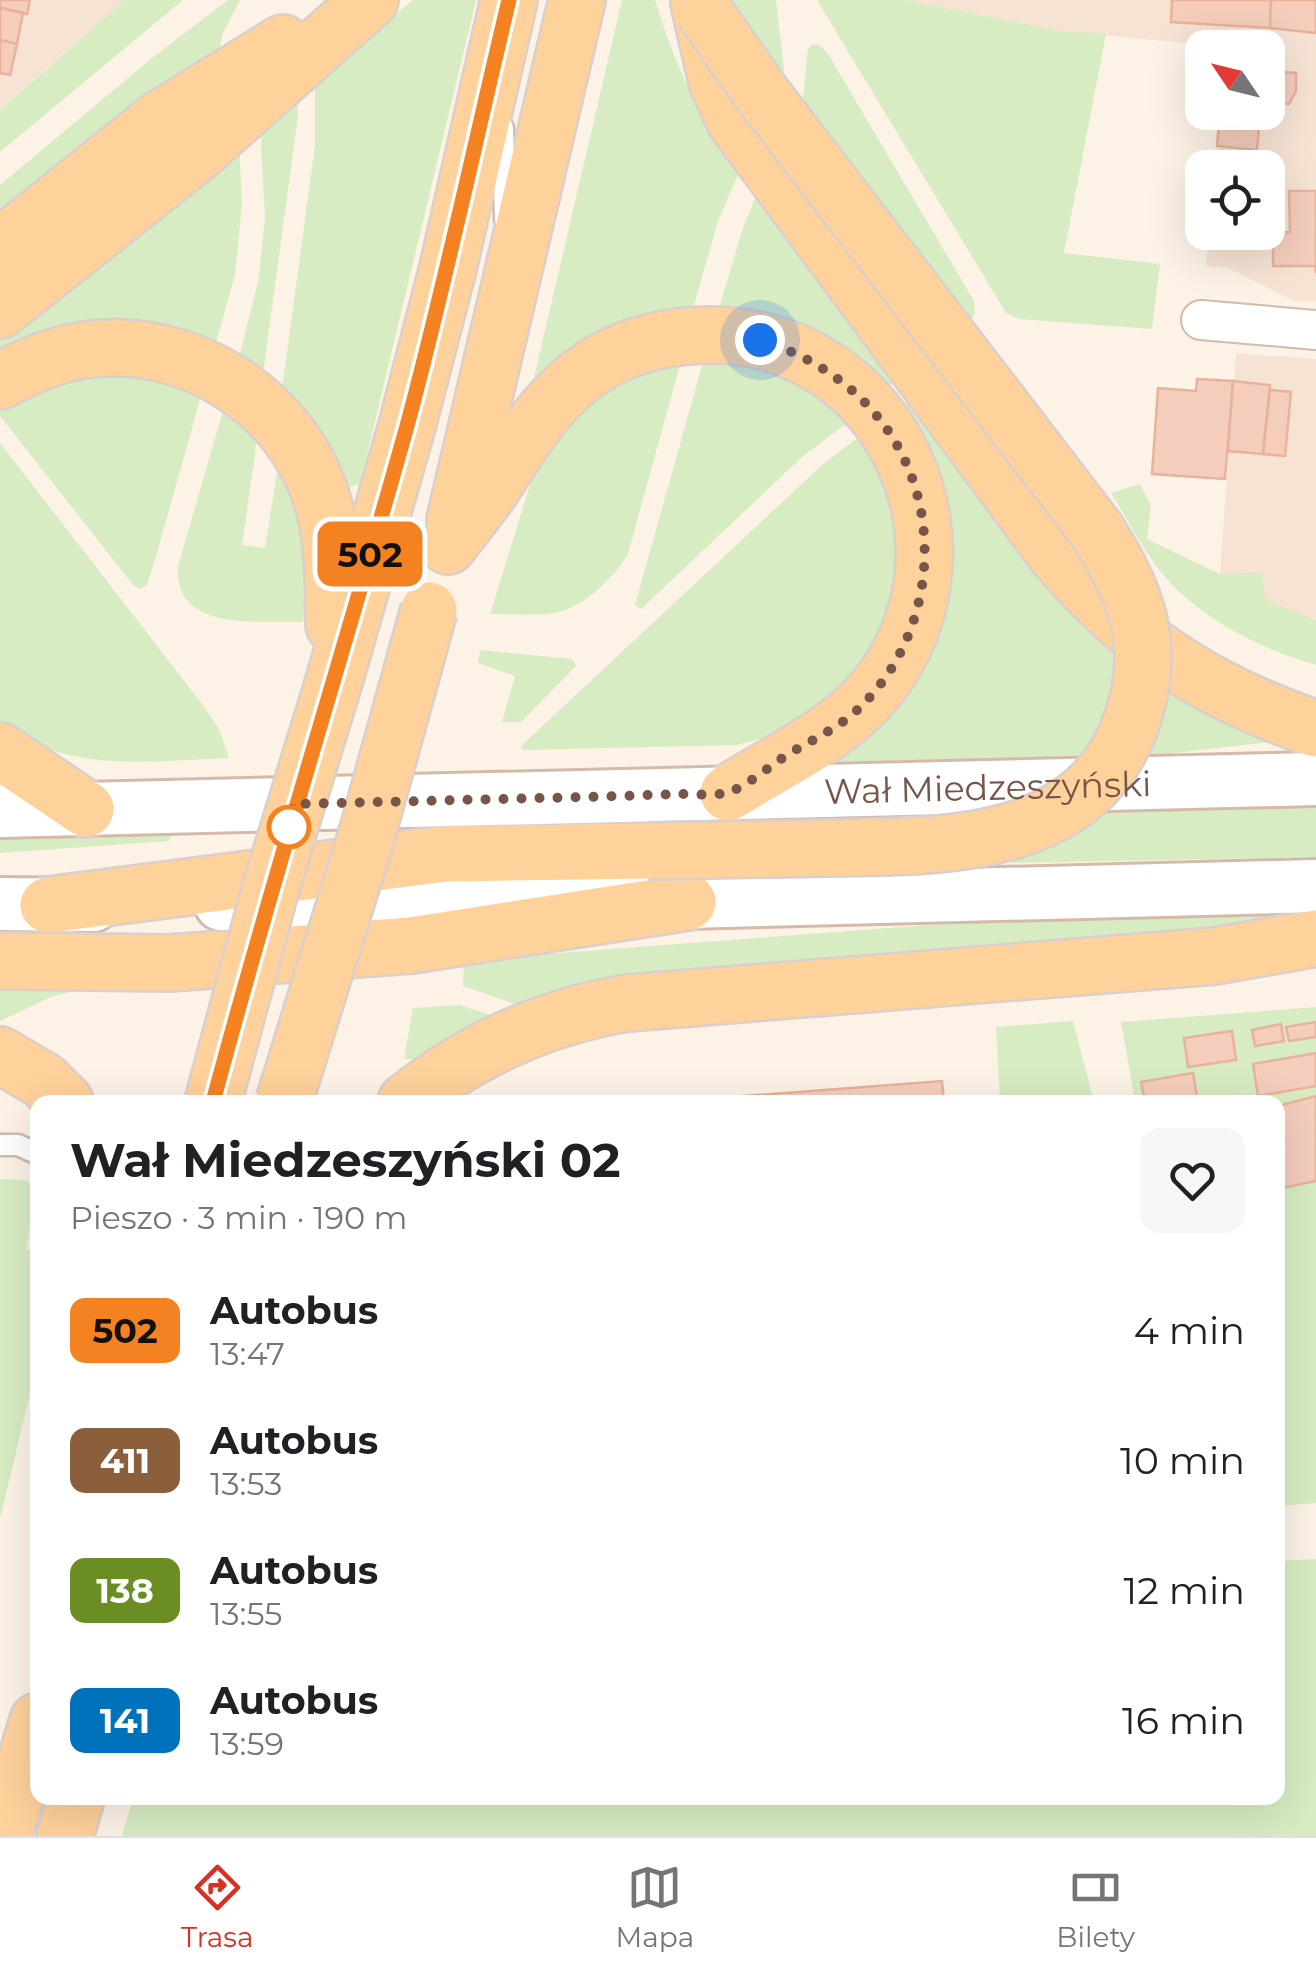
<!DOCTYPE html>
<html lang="pl">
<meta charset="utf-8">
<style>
body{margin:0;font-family:Montserrat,sans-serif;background:#f6f6f6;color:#202124;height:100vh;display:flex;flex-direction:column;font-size:38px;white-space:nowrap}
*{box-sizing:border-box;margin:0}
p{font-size:32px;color:#757577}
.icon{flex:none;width:55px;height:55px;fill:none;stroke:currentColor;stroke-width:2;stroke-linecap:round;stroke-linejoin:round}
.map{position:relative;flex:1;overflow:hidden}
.drawer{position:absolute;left:30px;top:1095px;width:1255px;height:710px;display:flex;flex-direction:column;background:#fff;border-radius:20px;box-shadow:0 10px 40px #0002}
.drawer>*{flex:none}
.badge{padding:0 20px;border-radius:15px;font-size:35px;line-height:65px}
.needle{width:65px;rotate:305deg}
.controls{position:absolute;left:1185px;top:30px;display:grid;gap:20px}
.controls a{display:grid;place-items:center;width:100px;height:100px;border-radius:20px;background:#fff;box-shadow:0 10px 40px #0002;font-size:50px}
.you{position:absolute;width:50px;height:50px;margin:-25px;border:8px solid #fff;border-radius:50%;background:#1a73e8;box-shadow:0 0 0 15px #1a73e833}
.map>.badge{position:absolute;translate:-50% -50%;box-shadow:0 0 0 5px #fff}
.round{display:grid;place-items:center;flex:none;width:105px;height:105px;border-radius:20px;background:#f6f6f6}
.headline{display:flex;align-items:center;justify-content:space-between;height:170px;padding:0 40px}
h1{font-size:48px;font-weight:700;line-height:75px}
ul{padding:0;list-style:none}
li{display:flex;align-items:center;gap:30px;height:130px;padding:0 40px}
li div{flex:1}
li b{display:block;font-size:38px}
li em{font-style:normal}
li .badge{min-width:110px;font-weight:700;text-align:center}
.tabs{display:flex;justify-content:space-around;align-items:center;height:140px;border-top:2px solid #e0e0e0;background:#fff;font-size:28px;color:#757577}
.tabs a{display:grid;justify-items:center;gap:5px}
.tabs .active{color:#d93025}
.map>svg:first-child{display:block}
.residential{fill:#f6e3d4}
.green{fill:#d7ecc3}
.building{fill:#f4cdbc;stroke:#e8b29b;stroke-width:2.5}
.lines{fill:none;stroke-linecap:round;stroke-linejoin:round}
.lane-casing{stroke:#d2bbad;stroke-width:25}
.street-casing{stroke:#d2bbad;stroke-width:42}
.secondary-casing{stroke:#d5baab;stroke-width:58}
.primary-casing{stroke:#d9cfcc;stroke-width:60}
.lane{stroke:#fff;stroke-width:20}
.street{stroke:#fff;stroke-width:38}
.secondary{stroke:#fff;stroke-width:52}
.primary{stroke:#ffd19b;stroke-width:55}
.primary-bridge-casing{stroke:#d9cfcc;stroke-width:60;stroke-linecap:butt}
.primary-bridge{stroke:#ffd19b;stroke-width:55}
.line-casing{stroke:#fff;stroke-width:22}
.line{stroke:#f58220;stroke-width:15}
.walk{stroke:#785549;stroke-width:10;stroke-dasharray:0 18}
.stop-dot{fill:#fff;stroke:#f58220;stroke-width:5}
.labels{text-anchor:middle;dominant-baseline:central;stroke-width:9;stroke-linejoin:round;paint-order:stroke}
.street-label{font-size:35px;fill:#785549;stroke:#fff6ed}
</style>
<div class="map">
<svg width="1316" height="1836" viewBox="0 0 1316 1836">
<rect width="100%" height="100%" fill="#fdf2e6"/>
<!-- residential -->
<g class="residential">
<polygon points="0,0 124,0 0,109"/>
<polygon points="907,0 1316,0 1316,301 1294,301 1228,268 1206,266 1209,233 1268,232 1268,168 1215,167 1220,113 1268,112 1268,48 1225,47 1060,31"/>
<polygon points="1236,353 1316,359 1316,620 1264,599 1220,574"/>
</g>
<!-- green -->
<g class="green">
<polygon points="124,0 183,0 0,152 0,110"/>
<polygon points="228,0 240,0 223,33 219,50 155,95 239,140 242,204 235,275 157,553 147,585 140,589 134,586 0,416 0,408 32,388 0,347 0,185 152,58"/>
<polygon points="413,0 476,0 360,484 345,488 282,389 315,146 315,82"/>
<path d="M622 0H655C673 59 699 122 740 170L718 221 693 309 563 356 533 382Z"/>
<polygon points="725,0 776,0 784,70 782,78"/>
<polygon points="817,0 907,0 1060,31 1106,34 1064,253 1160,264 1152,329 1019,319 1006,313"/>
<polygon points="813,44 821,46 828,54 974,301 975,314 970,322 802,106 808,49"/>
<polygon points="297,96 298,116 263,374 239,357 259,277 265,217 260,124"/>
<polygon points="760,186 897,380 886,389 789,323 719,308 743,228"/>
<polygon points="705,355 771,365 852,419 802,457 641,609 635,605"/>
<path d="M682 357 628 554C613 578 584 608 554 613 534 616 510 614 490 614L538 459 552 432 625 370Z"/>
<path d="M911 399 1116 653C1115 693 1104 724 1082 757L817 762 893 700 901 408Z"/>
<path d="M225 404 258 432 242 545 265 548 280 454 295 489 310 581 303 622C258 620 174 633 178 566Z"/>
<polygon points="864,433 902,533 895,608 842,693 778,734 737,745 523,750 521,746 822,465"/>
<path d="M0 443 202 704 219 729 229 758C146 761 74 774 0 725Z"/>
<path d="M1140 484 1151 506 1147 539 1220 574 1262 572 1265 599 1316 620V665C1259 649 1193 615 1157 567 1140 544 1126 517 1111 493Z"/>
<polygon points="480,650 572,659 576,666 521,722 502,722 515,676 478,663"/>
<polygon points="1168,687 1275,737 1270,742 1148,756 1162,724"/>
<polygon points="1316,804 1316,857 1010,863 1070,837 1104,812"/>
<polygon points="171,835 169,841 0,853 0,839"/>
<polygon points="1316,914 1316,918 534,1011 463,986 464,960 995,920"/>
<polygon points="0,983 85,988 51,997 0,1021"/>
<polygon points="460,1005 509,1021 444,1059 404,1059 413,1008"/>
<polygon points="1316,1007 1316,1503 1278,1506 1278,1102 1135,1102 1121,1022"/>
<polygon points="1073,1021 1094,1102 1000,1102 996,1027"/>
<polygon points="0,1179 25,1180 37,1186 26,1250 37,1249 37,1364 0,1519"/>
<polygon points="1316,1559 1316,1836 122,1836 133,1798 1278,1798 1278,1561"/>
</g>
<!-- building -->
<g class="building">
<polygon points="0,0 30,0 27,14 0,8"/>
<polygon points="1172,0 1271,0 1270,28 1171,22"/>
<polygon points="1271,0 1316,0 1316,33 1270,28"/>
<polygon points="0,8 23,13 17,44 0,40"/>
<polygon points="0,40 17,44 10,75 0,73"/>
<polygon points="1268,71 1296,73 1296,91 1289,104 1273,102 1272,116 1260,115 1257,150 1217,146 1220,112 1268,112"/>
<polygon points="1289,191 1316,191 1316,273 1315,266 1273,266 1273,233 1290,232"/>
<polygon points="1197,379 1233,381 1225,479 1152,474 1158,388 1196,391"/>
<polygon points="1233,381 1270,385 1263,454 1228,451"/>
<polygon points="1270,390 1291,392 1285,456 1263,454"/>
<polygon points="1316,1022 1316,1037 1289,1041 1286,1027"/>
<polygon points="1281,1024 1284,1041 1255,1046 1252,1030"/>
<polygon points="1232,1031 1236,1060 1188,1067 1184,1038"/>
<polygon points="1316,1053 1316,1086 1258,1096 1253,1064"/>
<polygon points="1193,1073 1198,1102 1145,1102 1141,1082"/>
<polygon points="942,1081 944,1102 745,1102 744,1096"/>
<polygon points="1316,1096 1316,1181 1278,1189 1278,1106"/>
</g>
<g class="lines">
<!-- lane casing -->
<g class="lane-casing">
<g id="lane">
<polyline points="503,128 505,219"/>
<polyline points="0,1145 18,1145 38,1154"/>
</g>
</g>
<!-- street casing -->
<g class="street-casing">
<polyline id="street" points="1201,320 1316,330"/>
</g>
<!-- secondary casing -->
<g class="secondary-casing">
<g id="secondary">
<path id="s1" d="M0 811 1316 779"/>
<polyline points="0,904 93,905"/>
<polyline points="221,904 688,902 1316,886"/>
</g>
</g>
<!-- primary casing -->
<g class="primary-casing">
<g id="primary">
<path d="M699 3 717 81 735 121 1054 552C1129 642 1205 691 1316 729"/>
<polyline points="0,247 160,119 283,43"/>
<polyline points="0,310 194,156 370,0"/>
<path d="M0 381C25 368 50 356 78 351 184 332 293 400 323 503 334 541 334 585 334 625"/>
<polyline points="455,520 577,0"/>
<path d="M448 546C464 525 480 506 494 485 525 437 552 390 603 361 637 342 674 335 712 335 893 336 988 550 876 689 840 734 777 762 728 793"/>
<polyline points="335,678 407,426 448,268 509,0"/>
<polyline points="0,751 86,809"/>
<polyline points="48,905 445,854 648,851"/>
<polyline points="0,961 170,963 411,945 688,902"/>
<polyline points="0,1055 44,1081 65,1102"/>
<path d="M406 1102C470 1050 547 1016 628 1003L1215 956 1316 938"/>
<polyline points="3,1836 38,1721"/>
<polyline points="65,1836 76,1798"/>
</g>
</g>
<!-- lane -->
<use href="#lane" class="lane"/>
<!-- street -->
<use href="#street" class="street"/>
<!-- secondary -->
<use href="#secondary" class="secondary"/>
<!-- primary -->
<use href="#primary" class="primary"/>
<!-- primary-bridge casing -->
<g class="primary-bridge-casing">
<g id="primary-bridge">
<path d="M648 851C709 850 770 849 831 848 945 846 1090 850 1133 717 1157 644 1136 593 1097 531L762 94 703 10"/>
<polyline points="213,1102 271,887 335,678"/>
<polyline points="284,1102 367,834 429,610"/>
</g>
</g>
<!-- primary-bridge -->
<use href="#primary-bridge" class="primary-bridge"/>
</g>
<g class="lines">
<!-- line casing -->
<g class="line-casing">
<path id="line" d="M213 1102C273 876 344 652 407 426 445 285 475 142 509 0"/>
</g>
<!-- line -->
<use href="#line" class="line"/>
<!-- walk -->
<path class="walk" d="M289 827 293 804C392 802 490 799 589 797 619 796 650 795 680 794 694 794 712 796 726 793 744 789 772 764 790 753 810 742 829 732 848 718 910 667 936 583 920 506 902 422 840 365 760 340"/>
</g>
<!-- markers -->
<circle class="stop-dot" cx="289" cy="827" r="20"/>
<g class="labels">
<!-- street labels -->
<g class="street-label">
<text stroke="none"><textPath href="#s1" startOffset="988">Wał Miedzeszyński</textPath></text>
</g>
</g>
</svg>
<div class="controls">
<a><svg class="needle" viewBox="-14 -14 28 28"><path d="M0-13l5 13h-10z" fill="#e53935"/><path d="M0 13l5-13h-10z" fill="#757577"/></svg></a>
<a><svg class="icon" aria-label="locate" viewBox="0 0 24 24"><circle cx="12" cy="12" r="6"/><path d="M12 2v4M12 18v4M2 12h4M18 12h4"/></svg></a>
</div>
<div class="you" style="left:760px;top:340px"></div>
<b class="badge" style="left:370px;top:554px;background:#f58220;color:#111">502</b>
<section class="drawer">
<div class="headline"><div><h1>Wał Miedzeszyński 02</h1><p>Pieszo · 3 min · 190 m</p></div><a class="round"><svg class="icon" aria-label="heart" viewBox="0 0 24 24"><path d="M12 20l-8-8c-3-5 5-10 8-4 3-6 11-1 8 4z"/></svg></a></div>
<ul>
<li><span class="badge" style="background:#f58220;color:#111">502</span><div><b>Autobus</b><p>13:47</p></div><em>4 min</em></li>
<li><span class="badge" style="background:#8b5e3c;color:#fff">411</span><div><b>Autobus</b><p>13:53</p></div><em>10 min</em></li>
<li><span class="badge" style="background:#6b8e23;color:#fff">138</span><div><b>Autobus</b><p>13:55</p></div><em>12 min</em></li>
<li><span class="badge" style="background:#0072bc;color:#fff">141</span><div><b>Autobus</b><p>13:59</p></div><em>16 min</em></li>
</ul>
</section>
</div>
<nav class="tabs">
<a class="active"><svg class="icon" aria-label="directions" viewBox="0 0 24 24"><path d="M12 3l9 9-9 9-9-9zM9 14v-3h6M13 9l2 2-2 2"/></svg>Trasa</a>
<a><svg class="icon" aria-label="map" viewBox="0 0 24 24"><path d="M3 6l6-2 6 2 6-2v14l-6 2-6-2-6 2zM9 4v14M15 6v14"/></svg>Mapa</a>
<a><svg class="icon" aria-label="tickets" viewBox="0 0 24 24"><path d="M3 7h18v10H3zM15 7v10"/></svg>Bilety</a>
</nav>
